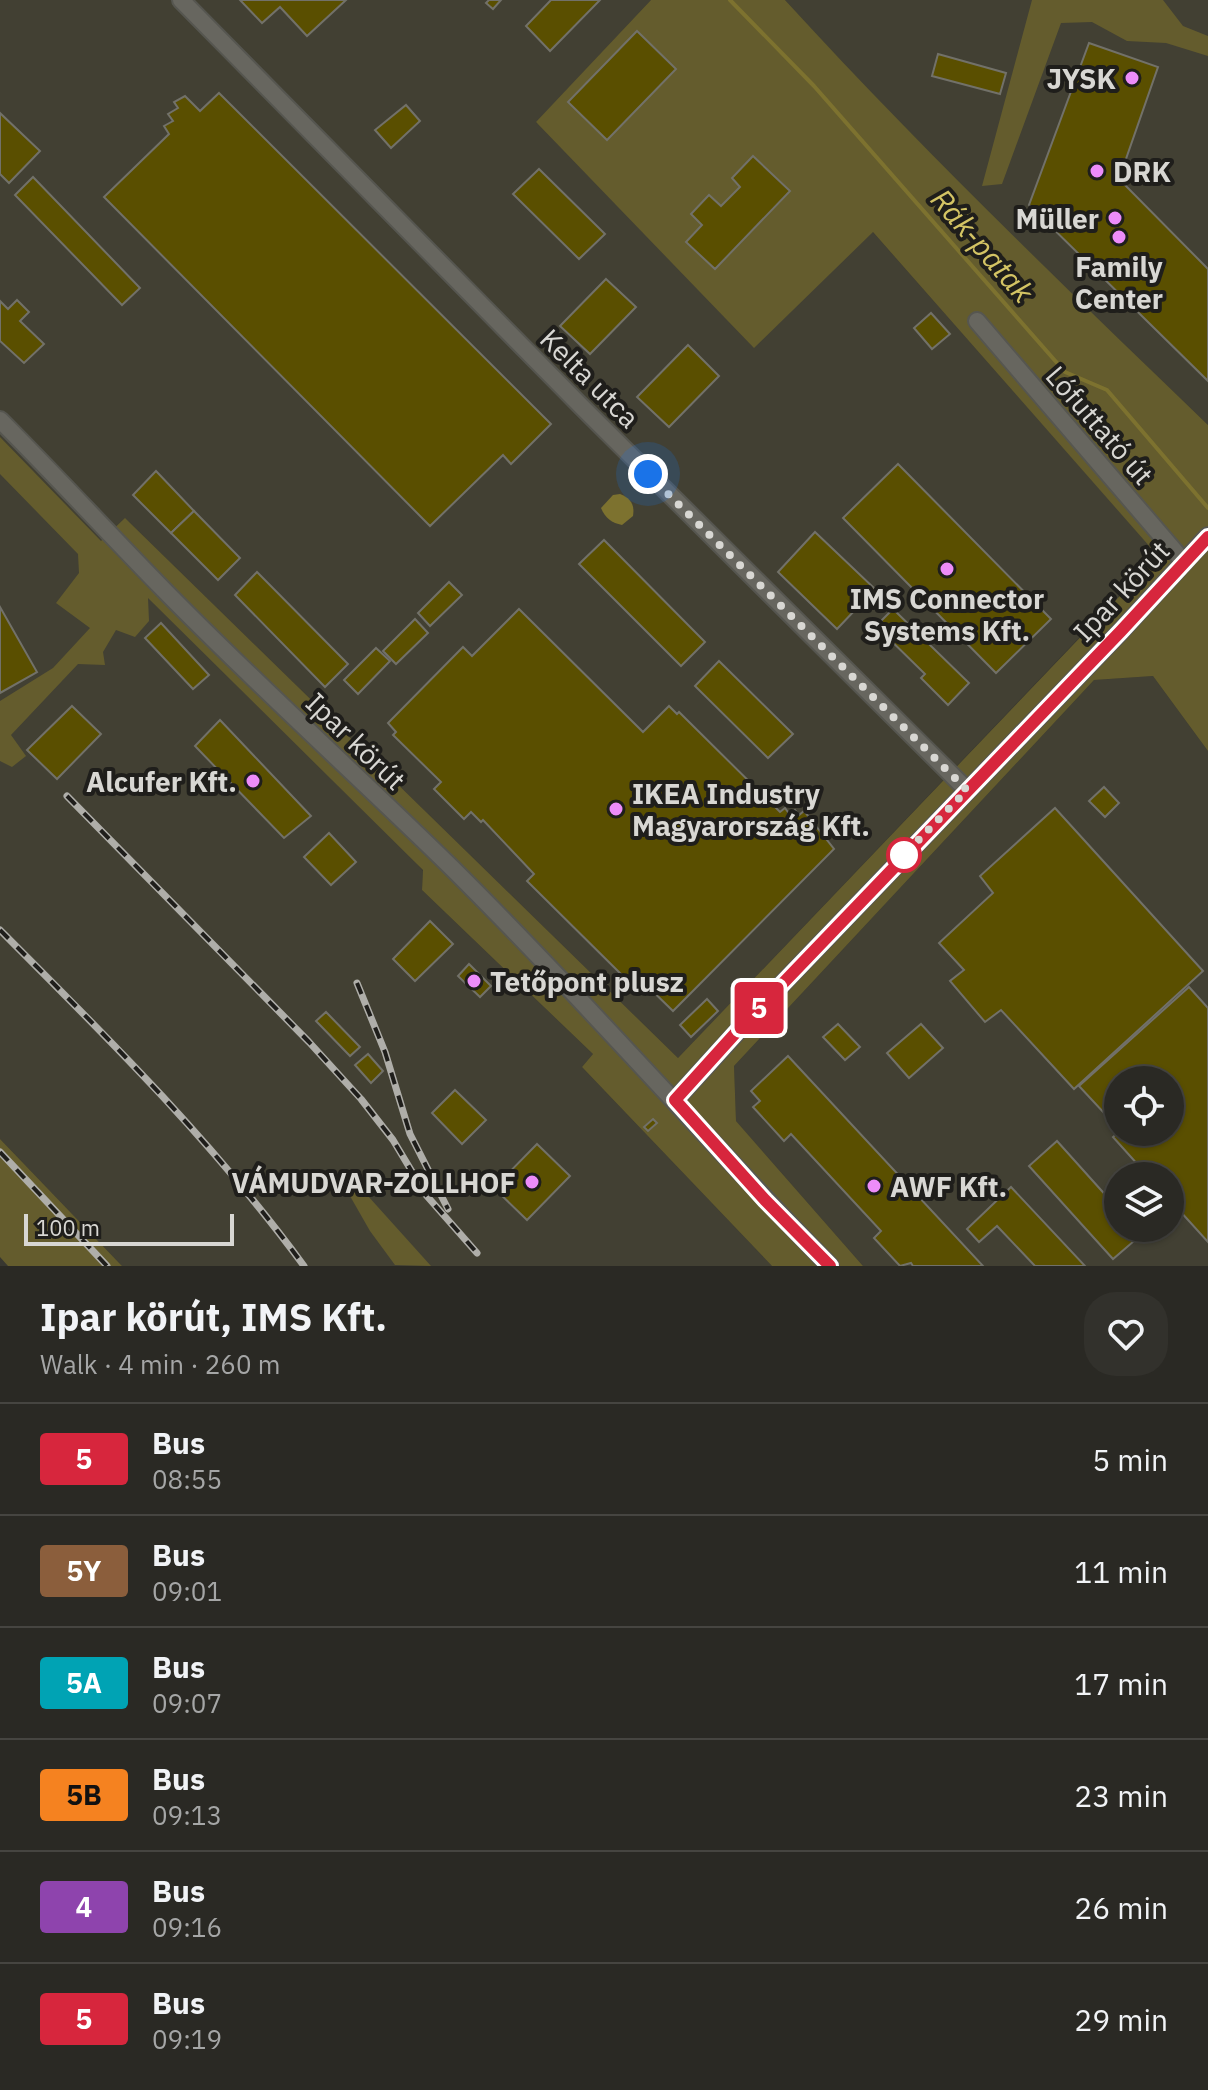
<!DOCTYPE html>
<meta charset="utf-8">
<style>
body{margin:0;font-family:"IBM Plex Sans",sans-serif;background:#32312c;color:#f1f3f6;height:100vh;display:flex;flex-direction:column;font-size:30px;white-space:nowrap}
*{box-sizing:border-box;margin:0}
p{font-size:26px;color:#a5a6a6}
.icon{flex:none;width:44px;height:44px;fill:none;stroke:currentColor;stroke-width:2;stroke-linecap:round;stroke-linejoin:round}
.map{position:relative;height:1266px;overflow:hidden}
.sheet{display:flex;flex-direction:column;background:#2a2924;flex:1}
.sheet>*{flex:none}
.badge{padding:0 16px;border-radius:6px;font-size:28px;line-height:52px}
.buttons{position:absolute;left:1104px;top:1066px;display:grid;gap:16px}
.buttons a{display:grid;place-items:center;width:80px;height:80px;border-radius:50%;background:#2a2924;box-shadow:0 2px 6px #0004,0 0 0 2px #464541;font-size:40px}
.scale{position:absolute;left:24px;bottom:20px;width:210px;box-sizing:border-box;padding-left:8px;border:4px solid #d8d7d3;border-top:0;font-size:22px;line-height:28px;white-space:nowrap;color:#d8d7d3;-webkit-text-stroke:6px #1f1e1b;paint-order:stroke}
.you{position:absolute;width:40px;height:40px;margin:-20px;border:6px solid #fff;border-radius:50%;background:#1a73e8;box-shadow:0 0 0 12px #1a73e833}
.map>.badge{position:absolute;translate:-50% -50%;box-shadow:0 0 0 4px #fff}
.round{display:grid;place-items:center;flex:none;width:84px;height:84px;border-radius:32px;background:#32312c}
.head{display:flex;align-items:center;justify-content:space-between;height:136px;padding:0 40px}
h1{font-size:38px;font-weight:800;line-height:60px}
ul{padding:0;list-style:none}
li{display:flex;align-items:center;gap:24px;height:112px;padding:0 40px;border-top:2px solid #464541}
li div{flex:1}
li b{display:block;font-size:30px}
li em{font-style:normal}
li .badge{min-width:88px;font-weight:700;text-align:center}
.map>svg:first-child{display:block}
.built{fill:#424033;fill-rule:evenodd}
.green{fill:#645c2d}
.water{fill:#7d722f}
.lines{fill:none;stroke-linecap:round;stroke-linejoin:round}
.stream{stroke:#7d722f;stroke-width:4}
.building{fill:#5a4f00;stroke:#727169;stroke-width:2}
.minor-casing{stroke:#565650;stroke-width:20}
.minor{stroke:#67665f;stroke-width:16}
.rail-casing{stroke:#afaea9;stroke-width:7}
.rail{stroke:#1f1e1b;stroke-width:4;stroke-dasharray:12;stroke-linecap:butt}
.line-casing{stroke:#fff;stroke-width:18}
.line{stroke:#d7263d;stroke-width:12}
.walk{stroke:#d8d7d3;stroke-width:8;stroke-dasharray:0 14.4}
.poi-dot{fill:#ed8cf9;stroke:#1f1e1b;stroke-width:3}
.stop-dot{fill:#fff;stroke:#d7263d;stroke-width:4}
.labels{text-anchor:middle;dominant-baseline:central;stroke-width:8;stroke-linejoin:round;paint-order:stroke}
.poi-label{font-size:28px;font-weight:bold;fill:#d8d7d3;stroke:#1f1e1b;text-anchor:end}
.street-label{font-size:28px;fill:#d8d7d3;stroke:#1f1e1b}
.water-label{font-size:30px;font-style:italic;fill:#d4c464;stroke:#1f1e1b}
</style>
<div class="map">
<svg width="1208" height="1266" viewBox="0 0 1208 1266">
<rect width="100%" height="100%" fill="#383730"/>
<!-- built -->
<g class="built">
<polygon points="0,0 651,0 536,123 872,231 1158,555 678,1058 126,519 423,871 422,890 593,1054 582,1067 772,1266 122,1266 0,1139"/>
<polygon points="785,0 1208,0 1208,425 997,222 848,69"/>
<path d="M1153 676 1208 751V1266H863L736 1121 734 1066 1094 680ZM1118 1080H1170V1132H1118ZM1118 1176H1170V1228H1118Z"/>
</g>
<!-- green -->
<g class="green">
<path d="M651 0H785C920 148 1064 286 1208 425V751L1153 676 1094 680 734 1066 736 1121 863 1266H772L582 1067 593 1054 422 890 423 870 148 598 149 621 135 637 116 630 103 652 105 665 78 664 11 735 26 756 12 767 0 761V701L53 668 90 628 56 603 79 573 78 554 0 474V437L101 541 125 518 678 1058 1158 556 873 232 754 348 536 122Z"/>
<polygon points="1032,0 1163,0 1183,26 1208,36 1208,56 1166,43 1127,41 1092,22 1061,23 1002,184 982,186"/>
<polygon points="0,1139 122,1266 8,1266 0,1257"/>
<polygon points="359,1186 431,1266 395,1265 370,1231 350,1196"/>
</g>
<!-- water -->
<path class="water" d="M620 494C630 498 635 504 633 516L622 525C612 523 605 518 601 508L613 495Z"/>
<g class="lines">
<!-- stream -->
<polyline class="stream" points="730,0 814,86 1065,372 1107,390 1208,508"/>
</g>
<!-- building -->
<g class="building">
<polygon points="240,0 346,0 307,36 280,7 262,23"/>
<polygon points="489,0 501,0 493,9 486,3"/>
<polygon points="551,0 600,0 550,51 526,26"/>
<polygon points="637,31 676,69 607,140 568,102"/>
<polygon points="1089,43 1158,67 1119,179 1208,269 1208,381 1029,205"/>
<polygon points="938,54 1006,73 1000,94 932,76"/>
<polygon points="219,93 551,424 511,464 503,455 430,526 104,197 169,134 164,126 173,121 168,114 178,108 174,102 185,96 200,111"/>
<polygon points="406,105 420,121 391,148 375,130"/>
<polygon points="0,113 40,151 9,183 0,174"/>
<polygon points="753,156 790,191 715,269 686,242 702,225 691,214 709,195 721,206 740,187 732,178"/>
<polygon points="539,169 605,234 579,259 513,194"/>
<polygon points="33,177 140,288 122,305 15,195"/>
<polygon points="606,279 636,307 590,354 560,326"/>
<polygon points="17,300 29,312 20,321 44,344 24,363 0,341 0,301 8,309"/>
<polygon points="931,313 950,334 932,349 914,328"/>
<polygon points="688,345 719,376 669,427 637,397"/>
<polygon points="898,464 1051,619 996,673 843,518"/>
<polygon points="156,471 194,511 171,533 133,495"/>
<polygon points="194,511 240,558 218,580 171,533"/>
<polygon points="815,532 875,589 837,629 778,572"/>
<polygon points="604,540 705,642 681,666 579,564"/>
<polygon points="257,572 348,664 325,687 235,595"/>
<polygon points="449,582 462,595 430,626 418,613"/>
<polygon points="0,607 37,672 0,693"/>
<polygon points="519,609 643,732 669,706 677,714 679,712 780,812 785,808 790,815 795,810 799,815 804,811 834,849 673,1011 636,975 629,982 527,881 534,874 483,820 481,822 471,812 464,819 434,789 441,782 393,735 396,732 388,723 463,647 472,656"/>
<polygon points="893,609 969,683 948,705 921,678 925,674 876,626"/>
<polygon points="415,619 428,633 396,664 383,651"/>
<polygon points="161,623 209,675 193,689 145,638"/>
<polygon points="376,648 390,661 358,694 344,680"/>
<polygon points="719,661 793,734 768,758 695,686"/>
<polygon points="72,706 101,734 57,779 27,750"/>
<polygon points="220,720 311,816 284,838 195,746"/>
<polygon points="1104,787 1119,803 1105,817 1089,801"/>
<polygon points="1055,808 1203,971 1074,1089 1001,1010 985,1022 950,981 964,970 939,943 993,893 980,876"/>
<polygon points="329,833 356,862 331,885 304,857"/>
<polygon points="430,921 453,944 415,981 393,959"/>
<polygon points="469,964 491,986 480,997 458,976"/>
<polygon points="1189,987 1208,1008 1208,1242 1170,1200 1170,1176 1148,1176 1113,1137 1119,1132 1170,1132 1170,1080 1118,1080 1118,1128 1079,1086"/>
<polygon points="707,999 718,1011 691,1037 680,1025"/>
<polygon points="326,1012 360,1047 350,1056 316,1021"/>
<polygon points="838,1024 860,1047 845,1060 823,1037"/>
<polygon points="921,1024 943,1048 909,1078 887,1053"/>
<polygon points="368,1054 383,1071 371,1083 355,1065"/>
<polygon points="788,1056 983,1266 913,1266 911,1263 900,1266 874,1238 881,1231 791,1134 784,1141 753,1107 760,1101 751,1091"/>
<polygon points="455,1090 486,1120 462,1144 432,1113"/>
<polygon points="653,1119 657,1123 648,1131 644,1127"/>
<polygon points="1057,1141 1118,1209 1118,1228 1135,1228 1141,1235 1113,1259 1029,1166"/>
<polygon points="537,1144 570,1176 527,1220 494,1188"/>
<polygon points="1011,1187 1085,1266 1035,1266 997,1226 979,1242 967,1229"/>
</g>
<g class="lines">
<!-- minor casing -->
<g class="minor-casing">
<g id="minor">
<polyline points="181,0 582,407 967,790"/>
<polyline points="977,321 1184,562"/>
<path d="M0 420C56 476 109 534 164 590 257 685 356 774 451 867 581 996 702 1135 830 1266"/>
<polyline points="675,1100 759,1008 1121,631 1208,536"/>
</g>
</g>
<!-- minor -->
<use href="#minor" class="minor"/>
<!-- rail casing -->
<g class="rail-casing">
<g id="rail">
<polyline points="67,796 309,1042 361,1099 393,1140 426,1195 477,1253"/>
<path d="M0 930C107 1037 214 1143 304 1266"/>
<polyline points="357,983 385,1052 410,1134 448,1209"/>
<polyline points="0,1152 107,1266"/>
</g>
</g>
<!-- rail -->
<use href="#rail" class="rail"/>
</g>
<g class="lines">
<!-- line casing -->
<g class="line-casing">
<polyline id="line" points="830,1266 765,1200 675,1100 741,1027 1121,631 1208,537"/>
</g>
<!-- line -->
<use href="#line" class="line"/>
<!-- walk -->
<polyline class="walk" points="648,474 967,790 902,857 904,855"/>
</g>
<!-- markers -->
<g class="poi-dot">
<circle cx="1132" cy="78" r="8"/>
<circle cx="1097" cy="171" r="8"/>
<circle cx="1115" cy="218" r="8"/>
<circle cx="1119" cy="237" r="8"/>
<circle cx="947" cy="569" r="8"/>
<circle cx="253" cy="781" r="8"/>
<circle cx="616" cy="809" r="8"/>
<circle cx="474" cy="981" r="8"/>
<circle cx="532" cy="1182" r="8"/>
<circle cx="874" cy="1186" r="8"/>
</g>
<circle class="stop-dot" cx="904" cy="855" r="16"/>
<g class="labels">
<!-- poi labels -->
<g class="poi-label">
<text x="1116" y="78">JYSK</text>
<text x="1113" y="171" text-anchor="start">DRK</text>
<text x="1099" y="218">Müller</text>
<text x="1119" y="266" text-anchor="middle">Family<tspan x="1119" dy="32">Center</tspan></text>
<text x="947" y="598" text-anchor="middle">IMS Connector<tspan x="947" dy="32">Systems Kft.</tspan></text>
<text x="237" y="781">Alcufer Kft.</text>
<text x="632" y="793" text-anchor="start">IKEA Industry<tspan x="632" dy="32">Magyarország Kft.</tspan></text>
<text x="490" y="981" text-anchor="start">Tetőpont plusz</text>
<text x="516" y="1182">VÁMUDVAR-ZOLLHOF</text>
<text x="890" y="1186" text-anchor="start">AWF Kft.</text>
</g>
<!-- street labels -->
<g class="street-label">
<text transform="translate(590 378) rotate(45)">Kelta utca</text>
<text transform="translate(1100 425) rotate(49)">Lófuttató út</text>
<text transform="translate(1121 591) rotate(-47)">Ipar körút</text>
<text transform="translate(356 741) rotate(44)">Ipar körút</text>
</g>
<!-- water labels -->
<g class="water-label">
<text transform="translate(983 245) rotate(49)">Rák-patak</text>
</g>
</g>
</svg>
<div class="buttons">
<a><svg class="icon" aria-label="locate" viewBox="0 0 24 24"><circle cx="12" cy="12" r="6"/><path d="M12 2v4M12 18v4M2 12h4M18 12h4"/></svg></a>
<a><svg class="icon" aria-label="layers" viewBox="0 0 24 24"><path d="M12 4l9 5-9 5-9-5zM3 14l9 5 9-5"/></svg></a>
</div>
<div class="scale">100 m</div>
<div class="you" style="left:648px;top:474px"></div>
<b class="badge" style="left:759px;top:1008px;background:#d7263d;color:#fff">5</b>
</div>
<section class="sheet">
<div class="head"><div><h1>Ipar körút, IMS Kft.</h1><p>Walk · 4 min · 260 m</p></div><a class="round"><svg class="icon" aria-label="heart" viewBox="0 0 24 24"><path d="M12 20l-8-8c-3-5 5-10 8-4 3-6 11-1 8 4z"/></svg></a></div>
<ul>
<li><span class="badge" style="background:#d7263d;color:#fff">5</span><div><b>Bus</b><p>08:55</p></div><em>5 min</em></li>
<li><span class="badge" style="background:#8b5e3c;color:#fff">5Y</span><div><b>Bus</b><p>09:01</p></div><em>11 min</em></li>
<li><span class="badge" style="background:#00a3b4;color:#fff">5A</span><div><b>Bus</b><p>09:07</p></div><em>17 min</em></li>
<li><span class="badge" style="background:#f58220;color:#111">5B</span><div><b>Bus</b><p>09:13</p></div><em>23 min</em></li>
<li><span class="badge" style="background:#8e44ad;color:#fff">4</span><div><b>Bus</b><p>09:16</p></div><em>26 min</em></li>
<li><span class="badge" style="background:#d7263d;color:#fff">5</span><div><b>Bus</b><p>09:19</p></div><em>29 min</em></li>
</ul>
</section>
